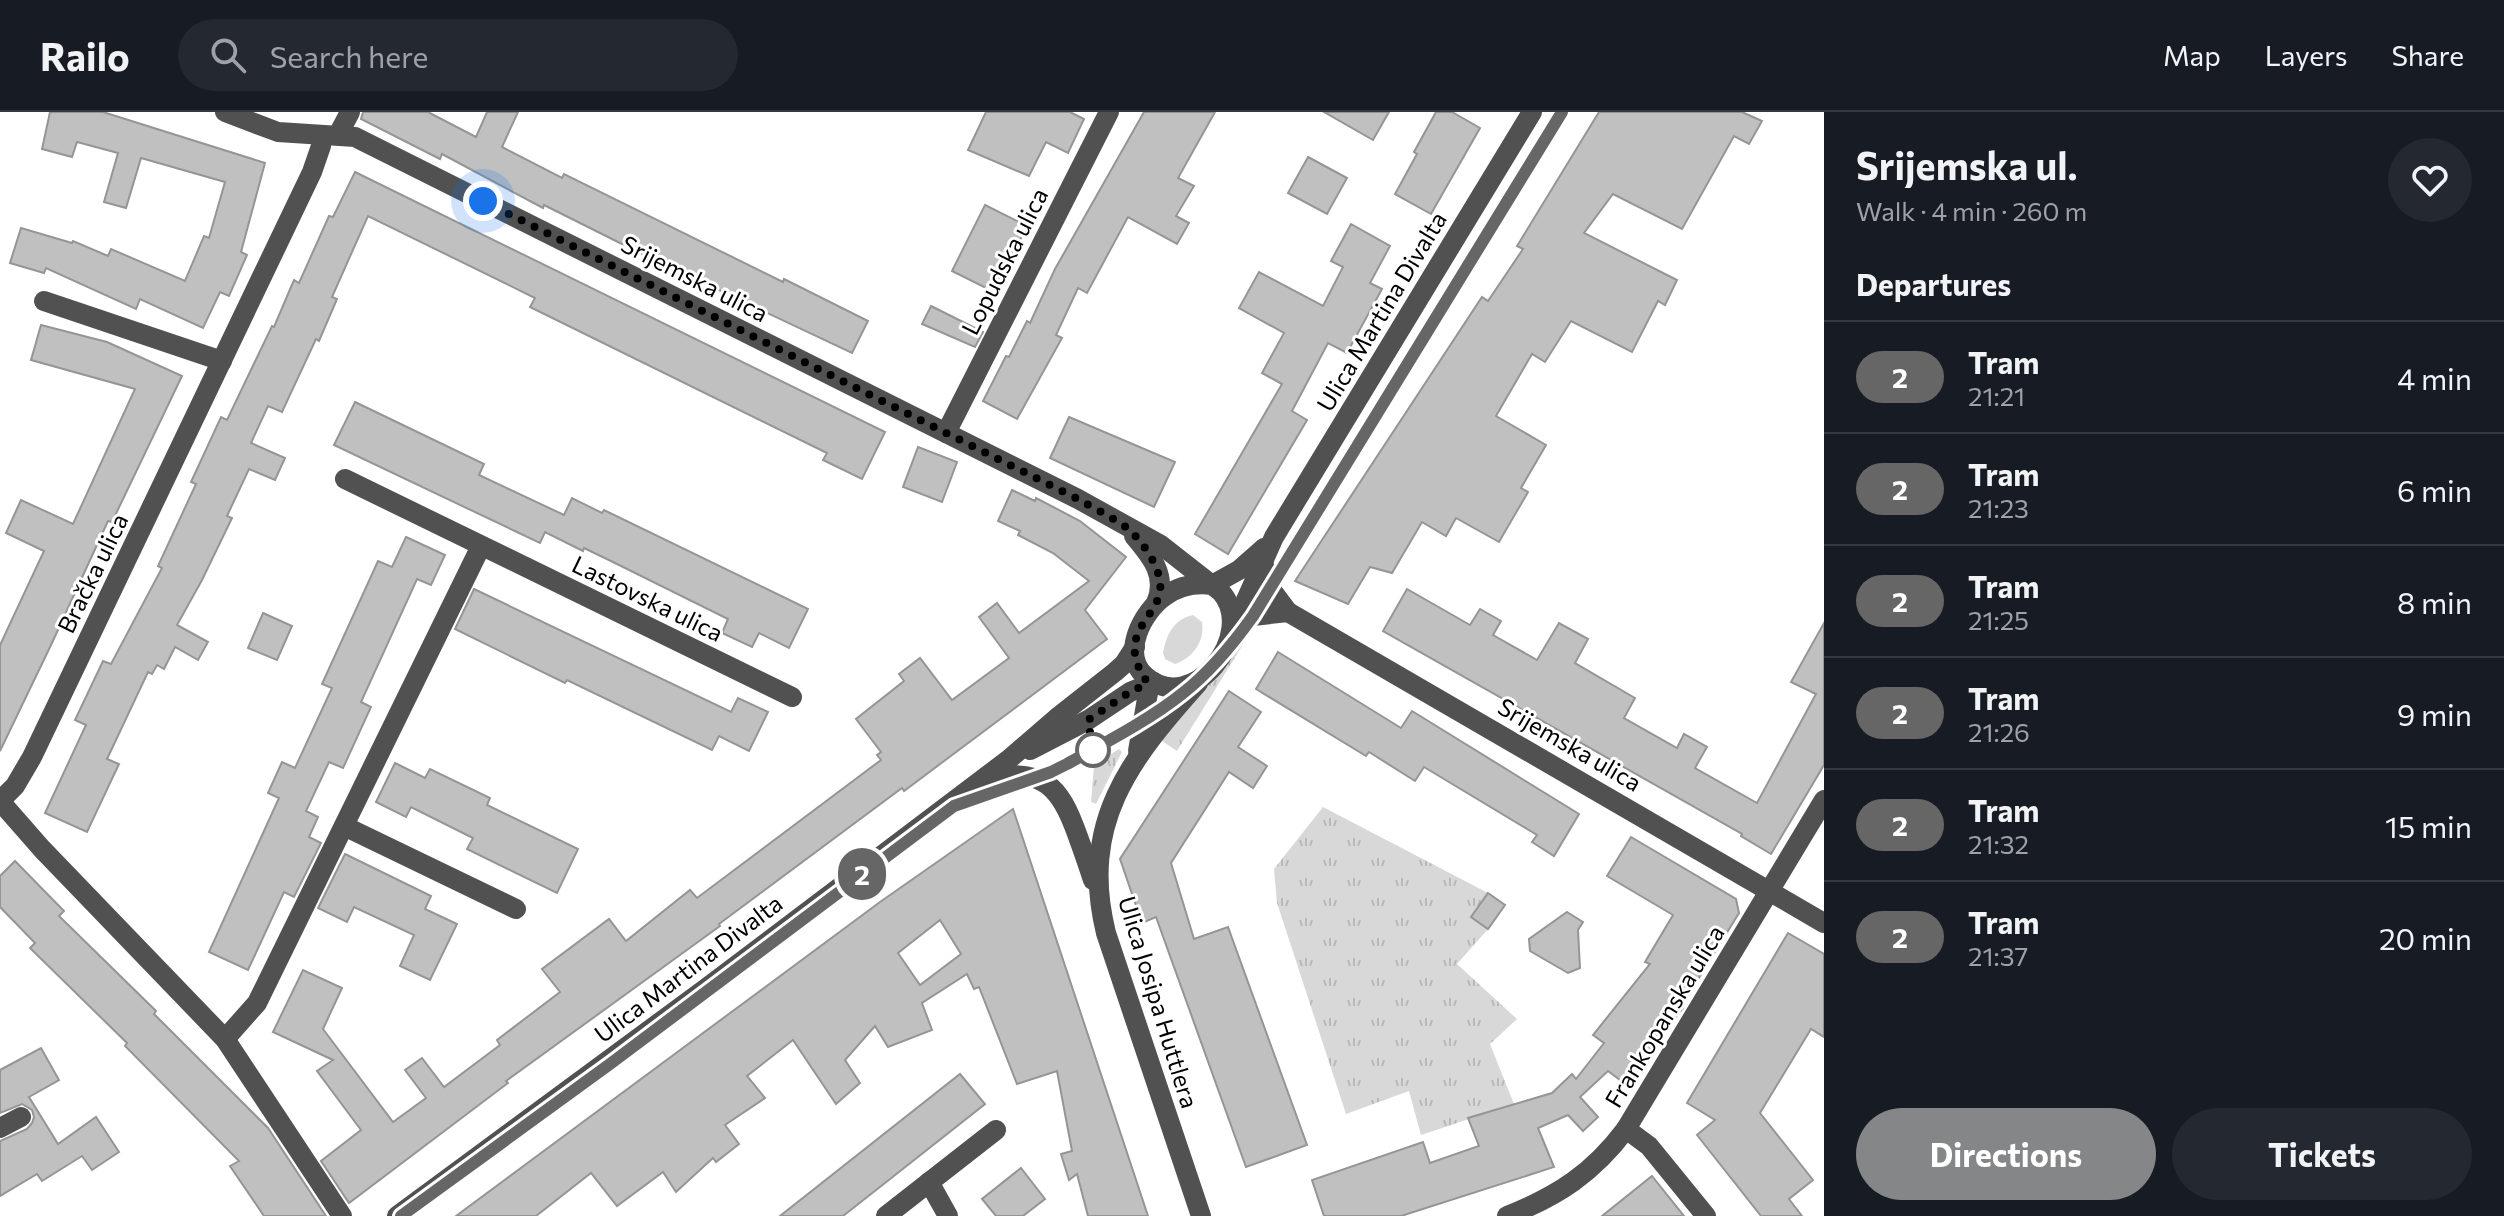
<!DOCTYPE html>
<meta charset="utf-8">
<style>
body{margin:0;font-family:Commissioner,sans-serif;background:#242831;color:#f1f3f6;height:100vh;display:flex;flex-direction:column;font-size:30px;white-space:nowrap}
*{box-sizing:border-box;margin:0}
p{font-size:26px;color:#9ea1a6}
.icon{flex:none;width:44px;height:44px;fill:none;stroke:currentColor;stroke-width:2;stroke-linecap:round;stroke-linejoin:round}
.map{position:relative;flex:1;overflow:hidden}
.details{display:flex;flex-direction:column;background:#171b24;width:680px}
.details>*{flex:none}
.badge{padding:0 16px;border-radius:26px;font-size:28px;line-height:52px}
.you{position:absolute;width:40px;height:40px;margin:-20px;border:6px solid #fff;border-radius:50%;background:#1a73e8;box-shadow:0 0 0 12px #1a73e833}
.map>.badge{position:absolute;translate:-50% -50%;box-shadow:0 0 0 4px #fff}
h2{padding:0 32px;font-size:30px;line-height:72px}
.round{display:grid;place-items:center;flex:none;width:84px;height:84px;border-radius:42px;background:#242831}
.headline{display:flex;align-items:center;justify-content:space-between;height:136px;padding:0 32px}
h1{font-size:38px;font-weight:700;line-height:60px}
.cta{display:flex;gap:16px;margin-top:auto;padding:16px 32px}
.cta a{flex:1;height:92px;border-radius:48px;background:#858687;color:#fff;font-size:32px;font-weight:700;line-height:92px;text-align:center}
.cta a+a{background:#242831;color:#f1f3f6}
ul{padding:0;list-style:none}
li{display:flex;align-items:center;gap:24px;height:112px;padding:0 32px;border-top:2px solid #363941}
li div{flex:1}
li b{display:block;font-size:30px}
li em{font-style:normal}
li .badge{min-width:88px;font-weight:700;text-align:center}
header{display:flex;align-items:center;gap:48px;box-sizing:border-box;height:112px;padding:0 40px;background:#171b24;border-bottom:2px solid #363941}
header strong{font-size:38px}
nav{display:flex;gap:44px;margin-inline-start:auto;font-size:28px}
.search{width:560px;height:72px;background:#242831;display:flex;align-items:center;gap:20px;box-sizing:border-box;padding:0 28px;border-radius:44px;color:#9ea1a6;font-size:30px}
main{display:flex;flex:1;min-height:0}
.map>svg:first-child{display:block}
.grass{fill:url(#grass-tufts)}
.garden{fill:#d8d8d8}
.building{fill:#c0c0c0;stroke:#959595;stroke-width:2;fill-rule:evenodd}
.lines{fill:none;stroke-linecap:round;stroke-linejoin:round}
.minor{stroke:#515151;stroke-width:20}
.tram{stroke:#000;stroke-width:2}
.line-casing{stroke:#fff;stroke-width:18}
.line{stroke:#666;stroke-width:12}
.walk{stroke:#000;stroke-width:8;stroke-dasharray:0 14.4}
.stop-dot{fill:#fff;stroke:#666;stroke-width:4}
.labels{text-anchor:middle;dominant-baseline:central;stroke-width:6;stroke-linejoin:round;paint-order:stroke}
.street-label{font-size:24px;fill:#000;stroke:#fff}
</style>
<header>
<strong>Railo</strong>
<div class="search"><svg class="icon" aria-label="search" viewBox="0 0 24 24"><circle cx="10" cy="10" r="6"/><path d="M15 15l6 6"/></svg>Search here</div>
<nav><a>Map</a><a>Layers</a><a>Share</a></nav>
</header>
<main>
<div class="map">
<svg width="1824" height="1104" viewBox="0 0 1824 1104">
<defs>
<pattern id="grass-tufts" width="24" height="20" patternUnits="userSpaceOnUse" patternTransform="scale(2)"><rect width="24" height="20" fill="#d8d8d8"/><path d="M3 7l-1-3M5 7V3M7 7l1-3M15 17l-1-3M17 17v-4M19 17l1-3" fill="none" stroke="#b8b8b8"/></pattern>
</defs>
<rect width="100%" height="100%" fill="#fff"/>
<!-- grass -->
<g class="grass">
<polygon points="1250,517 1252,518 1177,639 1162,629 1183,596 1221,560"/>
<polygon points="1119,637 1122,640 1096,692 1091,690 1094,653"/>
<polygon points="1323,695 1488,781 1505,793 1488,817 1457,852 1517,907 1490,932 1514,992 1421,1023 1409,979 1346,1002 1277,791 1274,757"/>
</g>
<!-- garden -->
<path class="garden" d="M1193 503 1202 510C1205 529 1193 546 1175 552L1165 547 1163 541C1166 523 1174 507 1193 503Z"/>
<!-- building -->
<g class="building">
<polygon points="50,0 103,0 265,51 241,140 247,143 229,184 220,180 203,216 140,187 136,197 46,156 44,161 10,151 21,116 72,131 73,129 108,144 111,137 185,169 204,124 209,126 225,70 141,46 126,96 104,90 118,41 77,30 72,45 42,37"/>
<polygon points="363,0 428,0 476,25 487,0 518,0 502,35 562,66 564,62 783,170 784,167 868,209 852,241 636,139 544,93 543,96 442,42 440,47 361,7"/>
<polygon points="986,0 1070,0 1084,7 1068,41 1046,30 1029,64 968,38"/>
<polygon points="1144,0 1215,0 1178,66 1194,74 1176,104 1189,111 1177,132 1128,105 1087,181 1078,176 1056,223 1062,226 1017,307 983,289 1006,244 1009,245 1027,209 1030,211 1055,157"/>
<polygon points="1324,0 1389,0 1373,28"/>
<polygon points="1436,0 1452,0 1480,16 1431,102 1395,82 1417,42 1414,40"/>
<polygon points="1599,0 1742,0 1762,9 1749,32 1734,24 1682,117 1613,82 1584,121 1677,168 1665,193 1658,189 1632,240 1571,209 1545,250 1532,242 1496,304 1546,333 1521,376 1528,380 1499,430 1456,406 1446,424 1422,410 1392,461 1370,455 1348,492 1295,469 1482,185 1488,189 1523,137 1517,134"/>
<polygon points="1308,45 1347,66 1327,102 1288,81"/>
<polygon points="355,60 885,320 862,367 823,348 827,341 530,195 535,186 368,104 332,185 337,187 319,229 316,227 282,300 268,294 251,331 285,346 275,368 249,357 227,404 232,406 202,468 177,513 208,530 198,548 175,535 164,557 157,553 152,562 148,560 107,647 119,652 87,720 45,701 86,613 75,608 103,549 111,552 162,456 158,454 196,372 191,370 221,305 227,308 272,214 274,215 294,168 299,171 329,104 333,105"/>
<polygon points="985,93 1027,114 994,180 952,159"/>
<polygon points="1351,112 1390,134 1370,171 1382,177 1347,241 1328,231 1292,299 1307,308 1228,442 1195,422 1282,272 1262,261 1284,221 1239,196 1259,160 1323,194 1343,155 1331,149"/>
<polygon points="931,194 983,220 975,235 922,212"/>
<polygon points="41,213 107,230 182,264 112,410 108,409 51,533 0,639 0,533 44,439 6,421 21,388 73,412 135,277 31,248"/>
<polygon points="355,290 484,352 479,363 564,403 572,386 602,401 604,398 808,497 789,536 759,521 752,535 722,521 728,507 615,451 584,436 583,439 545,420 540,431 334,333"/>
<polygon points="1069,305 1175,350 1154,395 1050,346"/>
<polygon points="918,335 957,350 942,390 903,375"/>
<polygon points="1012,378 1035,389 1036,386 1080,409 1126,445 1085,498 1107,527 904,679 902,676 719,812 720,814 506,969 508,971 349,1091 321,1049 361,1018 317,959 333,948 273,920 303,858 342,876 323,917 393,1010 426,986 405,958 422,946 444,975 500,933 497,928 560,880 542,857 609,807 626,829 690,778 697,786 881,648 877,643 881,640 856,607 904,569 899,562 920,546 952,588 1009,546 979,505 997,491 1019,521 1089,469 1053,441 1018,423 1020,419 998,409"/>
<polygon points="406,425 445,443 431,473 417,467 361,590 371,595 343,656 329,650 306,699 318,705 309,725 321,731 294,785 284,780 248,858 209,840 279,686 268,681 282,650 295,656 332,576 322,572 378,449 392,455"/>
<polygon points="474,477 731,600 738,586 768,600 749,639 719,624 712,638 567,568 565,571 455,517"/>
<polygon points="1407,477 1470,513 1480,497 1501,509 1493,523 1537,548 1559,511 1588,527 1575,551 1635,586 1624,606 1677,636 1684,622 1707,635 1695,656 1757,691 1816,582 1791,570 1824,511 1824,653 1771,742 1741,724 1742,722 1383,519"/>
<polygon points="263,501 292,514 277,548 248,536"/>
<polygon points="1278,540 1401,616 1412,599 1579,702 1554,744 1532,730 1537,723 1424,655 1415,669 1369,640 1366,644 1256,577"/>
<polygon points="1229,579 1261,600 1238,635 1267,654 1253,676 1229,660 1171,751 1194,827 1228,815 1307,1033 1246,1055 1156,805 1142,811 1120,747"/>
<polygon points="395,651 425,666 430,657 490,686 487,693 578,737 557,781 467,737 473,726 411,695 406,705 376,690"/>
<path d="M1013 697 1148 1104H1088L1077 1062 1069 1068 1061 1042 1072 1039 1057 959 1017 972 979 875 974 877 967 862 922 891 932 918 888 935 875 914 845 948 860 971 836 992 793 928 747 964 765 986 725 1013 739 1032 716 1050 713 1046 676 1080 663 1060 617 1094 591 1061 536 1104H456L880 790ZM940 808 961 842 920 873 898 841Z"/>
<polygon points="1631,725 1736,787 1739,801 1681,895 1683,896 1624,971 1608,959 1580,985 1598,1005 1583,1019 1568,1003 1538,1016 1554,1055 1401,1104 1324,1104 1312,1068 1423,1030 1430,1051 1479,1034 1468,1006 1552,981 1572,962 1576,967 1604,931 1593,923 1650,852 1645,850 1673,803 1607,764"/>
<polygon points="345,742 431,784 425,797 457,812 430,868 400,854 414,823 354,795 347,810 318,796"/>
<polygon points="15,749 64,799 59,804 156,899 154,902 268,1016 326,1104 264,1104 230,1054 239,1049 125,934 127,931 30,836 35,831 0,795 0,764"/>
<polygon points="1488,781 1505,793 1488,817 1471,805"/>
<polygon points="1567,800 1583,810 1578,818 1580,856 1568,861 1530,839 1529,827"/>
<polygon points="1788,821 1824,842 1824,925 1811,917 1760,1001 1813,1068 1789,1087 1802,1104 1761,1104 1697,1023 1715,1008 1687,991"/>
<polygon points="41,936 59,968 29,985 58,1032 96,1005 119,1040 92,1058 82,1044 42,1069 37,1062 0,1084 0,1029 27,1017 32,1011 34,1005 32,998 22,992 0,1001 0,958"/>
<polygon points="960,962 985,992 885,1071 843,1104 780,1104"/>
<polygon points="1021,1056 1045,1087 1023,1104 996,1104 982,1087"/>
<polygon points="1652,1064 1684,1104 1602,1104"/>
</g>
<g class="lines">
<!-- minor -->
<g class="minor">
<path d="M225 0 278 20 355 25 1078 387 1161 433 1221 480C1258 522 1192 606 1145 564 1120 542 1143 499 1165 484 1179 474 1196 471 1212 473"/>
<polyline points="338,23 350,0"/>
<polyline points="44,189 222,249"/>
<polyline points="946,321 1109,0"/>
<polyline points="345,367 792,585"/>
<path d="M1134 424C1151 444 1168 464 1156 491"/>
<polyline points="1212,473 1239,458 1264,436"/>
<polyline points="1288,500 1824,811"/>
<polyline points="1235,513 1253,504 1288,500 1270,476 1263,450"/>
<polyline points="1234,515 1274,425 1532,0"/>
<path d="M1198 571C1129 648 1079 712 1106 821L1201 1104"/>
<polyline points="1030,638 1088,608 1130,580 1154,570"/>
<polyline points="1138,639 1148,581 1145,564"/>
<path d="M986 665C1036 659 1056 666 1074 714 1081 732 1087 750 1093 768"/>
<polyline points="0,689 15,674 32,645 312,60 321,34 322,23"/>
<polyline points="0,689 42,737 225,927 342,1104"/>
<polyline points="344,714 516,797"/>
<polyline points="225,927 257,891 481,434"/>
<polyline points="0,1016 21,1005"/>
<polyline points="1626,1017 1649,1034 1706,1104"/>
<polyline points="929,1070 948,1104"/>
<polyline points="397,1104 705,877 1008,648 1059,604 1115,560 1124,552 1135,535"/>
<polyline points="886,1104 996,1018"/>
<path d="M1507 1104C1558 1084 1593 1061 1626 1017L1824 688"/>
</g>
<!-- tram -->
<polyline class="tram" points="401,1104 610,952 954,694 1067,652 1174,588 1221,544 1253,504 1562,0"/>
</g>
<g class="lines">
<!-- line casing -->
<g class="line-casing">
<path id="line" d="M401 1104 610 952 954 694 1051 660 1067 652C1103 632 1151 607 1183 581 1210 560 1233 532 1253 504L1562 0"/>
</g>
<!-- line -->
<use href="#line" class="line"/>
<!-- walk -->
<path class="walk" d="M483 89 1078 387C1094 396 1112 405 1127 416 1144 430 1168 464 1158 487 1149 507 1132 519 1135 543 1136 555 1144 561 1147 572L1130 580 1088 608 1093 638"/>
</g>
<!-- markers -->
<circle class="stop-dot" cx="1093" cy="638" r="16"/>
<g class="labels">
<!-- street labels -->
<g class="street-label">
<text transform="translate(1004 149) rotate(-63)">Lopudska ulica</text>
<text transform="translate(695 166) rotate(27)">Srijemska ulica</text>
<text transform="translate(1381 199) rotate(-59)">Ulica Martina Divalta</text>
<text transform="translate(92 461) rotate(-64)">Bračka ulica</text>
<text transform="translate(648 486) rotate(26)">Lastovska ulica</text>
<text transform="translate(1570 632) rotate(30)">Srijemska ulica</text>
<text transform="translate(688 856) rotate(-37)">Ulica Martina Divalta</text>
<text transform="translate(1159 890) rotate(73)">Ulica Josipa Huttlera</text>
<text transform="translate(1664 904) rotate(-59)">Frankopanska ulica</text>
</g>
</g>
</svg>
<div class="you" style="left:483px;top:89px"></div>
<b class="badge" style="left:862px;top:762px;background:#666;color:#fff">2</b>
</div>
<section class="details">
<div class="headline"><div><h1>Srijemska ul.</h1><p>Walk · 4 min · 260 m</p></div><a class="round"><svg class="icon" aria-label="heart" viewBox="0 0 24 24"><path d="M12 20l-8-8c-3-5 5-10 8-4 3-6 11-1 8 4z"/></svg></a></div>
<h2>Departures</h2>
<ul>
<li><span class="badge" style="background:#666;color:#fff">2</span><div><b>Tram</b><p>21:21</p></div><em>4 min</em></li>
<li><span class="badge" style="background:#666;color:#fff">2</span><div><b>Tram</b><p>21:23</p></div><em>6 min</em></li>
<li><span class="badge" style="background:#666;color:#fff">2</span><div><b>Tram</b><p>21:25</p></div><em>8 min</em></li>
<li><span class="badge" style="background:#666;color:#fff">2</span><div><b>Tram</b><p>21:26</p></div><em>9 min</em></li>
<li><span class="badge" style="background:#666;color:#fff">2</span><div><b>Tram</b><p>21:32</p></div><em>15 min</em></li>
<li><span class="badge" style="background:#666;color:#fff">2</span><div><b>Tram</b><p>21:37</p></div><em>20 min</em></li>
</ul>
<div class="cta"><a>Directions</a><a>Tickets</a></div>
</section>
</main>
